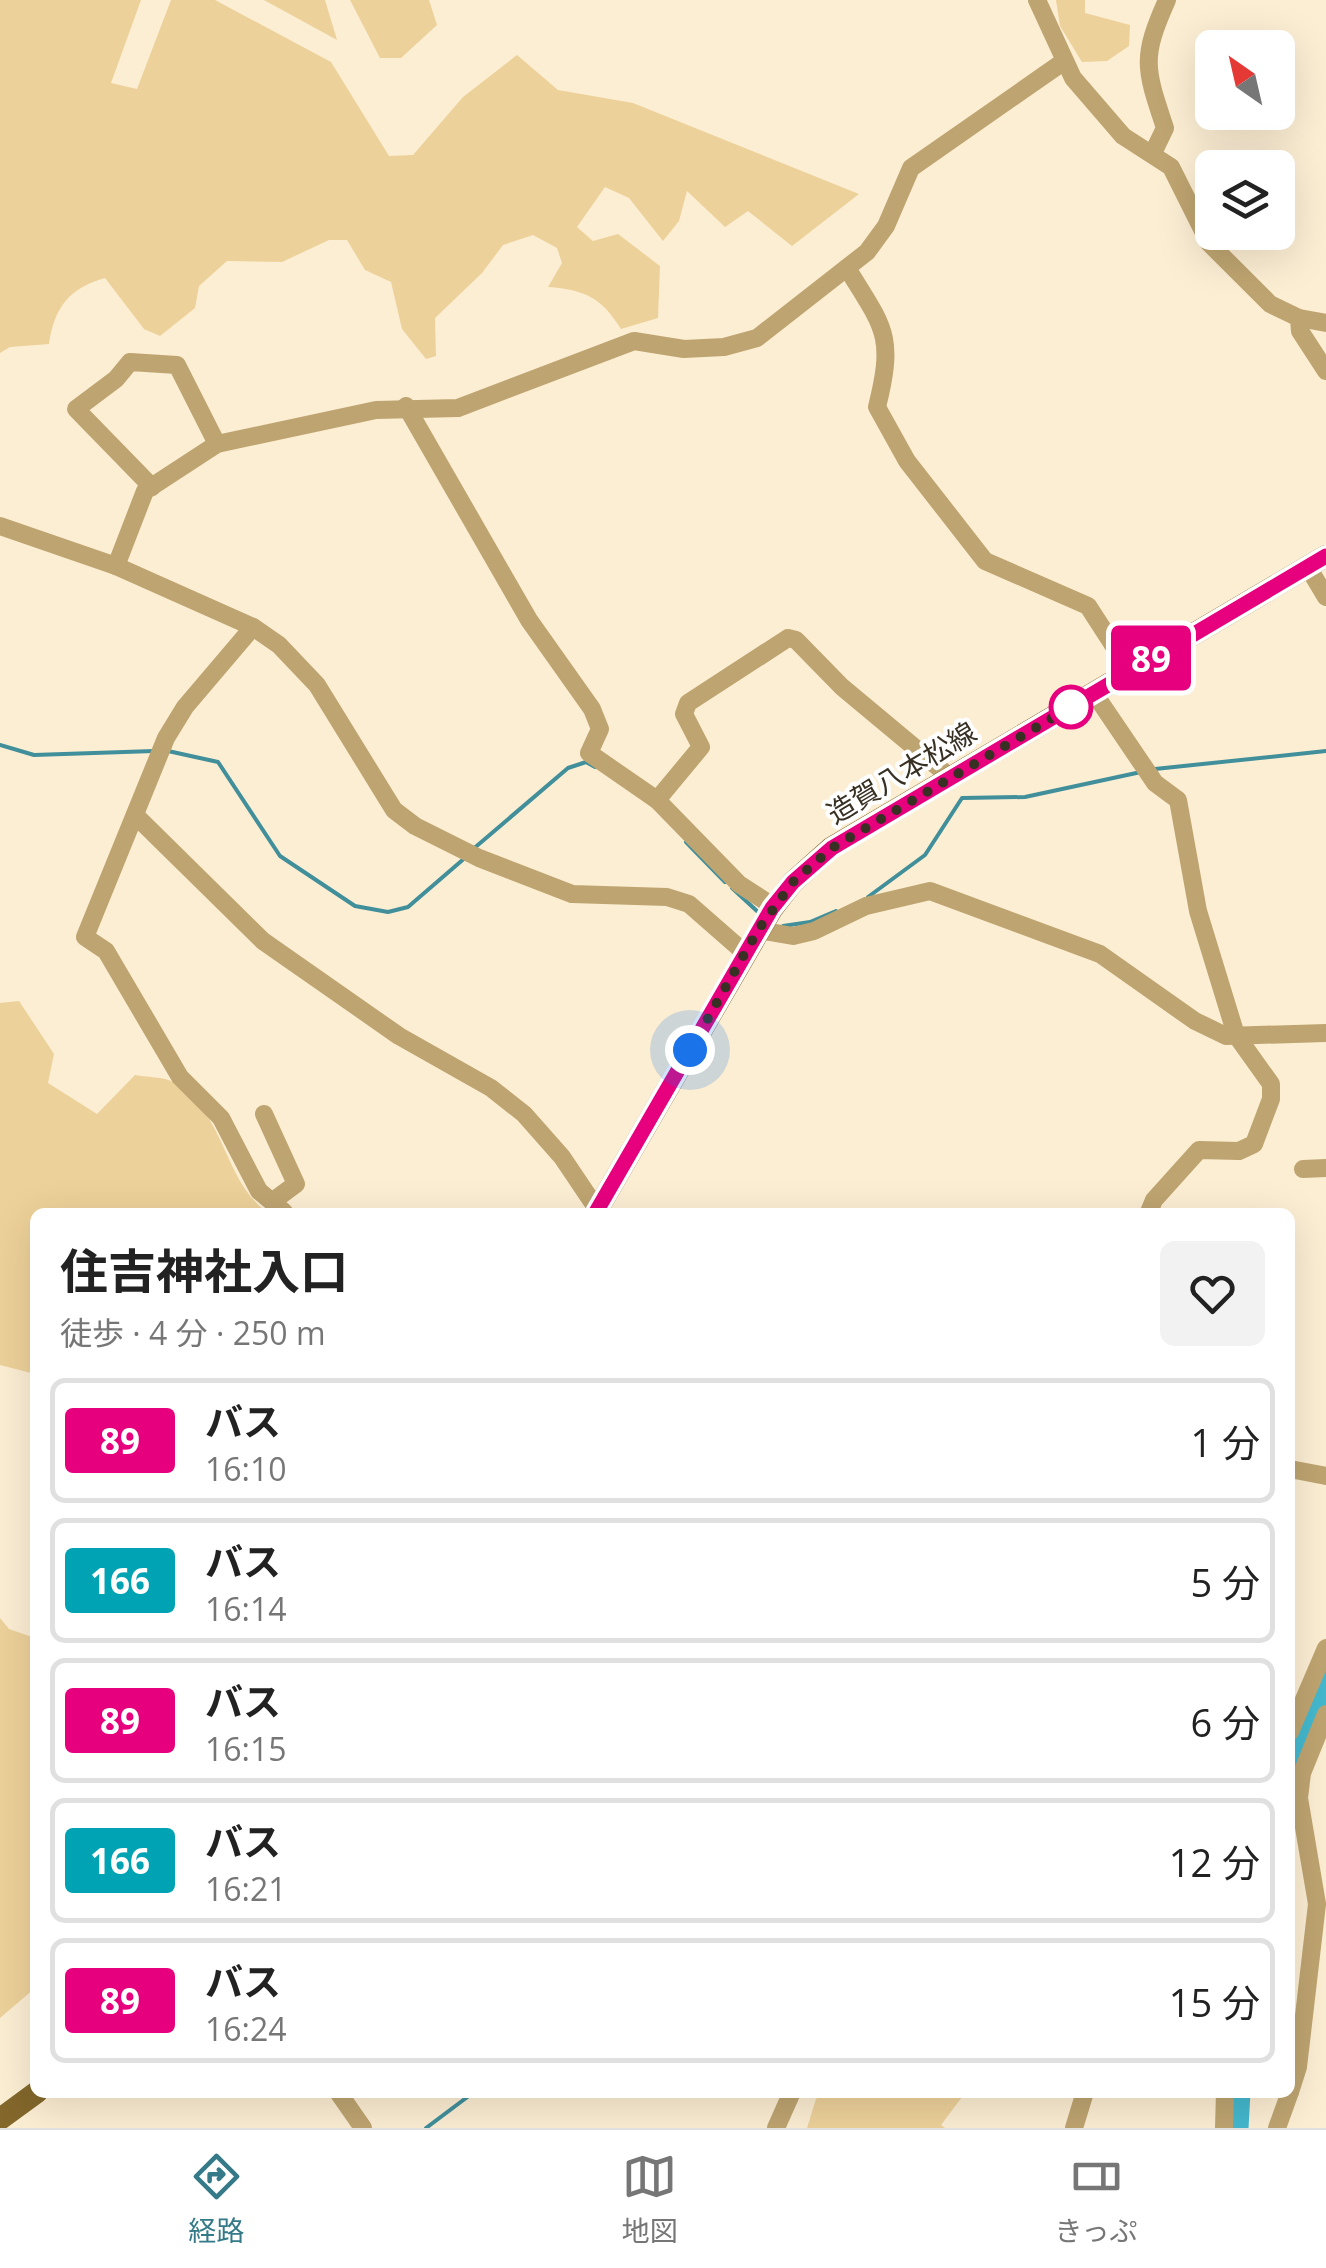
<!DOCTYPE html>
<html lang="ja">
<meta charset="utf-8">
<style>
body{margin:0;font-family:"Open Sans","Noto Sans JP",sans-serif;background:#f2f2f2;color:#222;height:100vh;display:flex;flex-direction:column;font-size:38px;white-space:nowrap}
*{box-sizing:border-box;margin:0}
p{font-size:32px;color:#767676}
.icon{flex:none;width:55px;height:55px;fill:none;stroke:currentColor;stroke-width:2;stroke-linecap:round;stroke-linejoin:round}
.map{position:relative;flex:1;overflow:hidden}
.details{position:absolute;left:30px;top:1208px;width:1265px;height:890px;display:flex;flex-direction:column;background:#fff;border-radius:15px;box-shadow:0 10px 40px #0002}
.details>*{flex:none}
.badge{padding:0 20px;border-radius:8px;font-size:35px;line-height:65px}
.needle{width:65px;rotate:326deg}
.buttons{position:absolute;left:1195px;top:30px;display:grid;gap:20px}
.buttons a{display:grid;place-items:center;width:100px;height:100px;border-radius:15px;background:#fff;box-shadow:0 10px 40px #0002;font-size:50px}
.you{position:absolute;width:50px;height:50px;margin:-25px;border:8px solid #fff;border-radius:50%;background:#1a73e8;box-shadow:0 0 0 15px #1a73e833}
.map>.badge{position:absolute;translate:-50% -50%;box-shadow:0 0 0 5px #fff}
.round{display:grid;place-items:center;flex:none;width:105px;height:105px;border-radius:15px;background:#f2f2f2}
.head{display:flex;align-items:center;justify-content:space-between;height:170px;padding:0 30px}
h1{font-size:48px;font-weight:700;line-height:75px}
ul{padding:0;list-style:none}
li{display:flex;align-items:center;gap:30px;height:125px;margin:0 20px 15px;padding:0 10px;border:5px solid #e0e0e0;border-radius:15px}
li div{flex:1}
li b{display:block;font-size:38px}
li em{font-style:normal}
li .badge{min-width:110px;font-weight:700;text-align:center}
.dock{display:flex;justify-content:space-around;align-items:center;height:140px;border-top:2px solid #e0e0e0;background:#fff;font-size:28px;color:#767676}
.dock a{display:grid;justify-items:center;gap:5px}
.dock .selected{color:#357a88}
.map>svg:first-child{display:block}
.green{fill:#edd19a}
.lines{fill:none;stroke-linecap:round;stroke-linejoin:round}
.stream{stroke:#408f9b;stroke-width:4}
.river{stroke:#44b8ce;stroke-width:25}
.minor{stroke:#bea470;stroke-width:18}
.major{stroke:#83672b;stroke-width:22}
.line-casing{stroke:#fff;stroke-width:22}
.line{stroke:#e6007e;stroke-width:15}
.walk{stroke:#373023;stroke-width:10;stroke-dasharray:0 18}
.stop-dot{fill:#fff;stroke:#e6007e;stroke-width:5}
.labels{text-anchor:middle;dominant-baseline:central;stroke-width:8;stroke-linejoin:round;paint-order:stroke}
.street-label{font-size:28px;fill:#373023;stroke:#fff}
</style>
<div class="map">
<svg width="1326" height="2128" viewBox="0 0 1326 2128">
<rect width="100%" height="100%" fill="#fceed3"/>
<!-- green -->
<g class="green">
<path d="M0 0H141L111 83 137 89 171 0H215L331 62 389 156 413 155 463 97 517 55 558 90 633 103 859 194 792 246 748 211 725 227 687 191 679 221 663 241 629 198 605 187 577 227 593 241 618 234 660 266 658 318 621 329C601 297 585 290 548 287L562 263 557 248 533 235 503 245 482 273 435 318 436 356 426 359 402 329 391 282 365 270 347 240H329L282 262 227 261 199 286 195 308 160 336 144 329 105 278C69 288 54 308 49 344L10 347 0 353Z"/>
<polygon points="264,0 325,0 337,40"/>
<polygon points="350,0 429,0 437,25 401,58 380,58"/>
<polygon points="1056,0 1085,0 1085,13 1130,25 1129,46 1107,61 1082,62 1060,26"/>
<path d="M19 1001 54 1054 48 1083 97 1114 135 1075C146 1077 164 1077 173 1082 226 1113 223 1180 267 1212H35V1374L0 1365V1003Z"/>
<polygon points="0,1618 9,1629 35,1638 35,1988 0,2018"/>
<polygon points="826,2092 965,2092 965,2093 941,2125 945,2128 807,2128 816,2099"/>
</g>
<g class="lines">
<!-- stream -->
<g class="stream">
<polyline points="0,745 34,755 154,751"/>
<polyline points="168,751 218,762 280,856 355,906 388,912 408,907 466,857"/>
<polyline points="1155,769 1326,751"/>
<polyline points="686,842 725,882"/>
<polyline points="472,850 568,768 586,762 595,767"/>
<polyline points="732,888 758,912"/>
<polyline points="868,897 925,855 962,798 1025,797 1141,772"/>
<polyline points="783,926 810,922 836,911"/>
<polyline points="426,2128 474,2092"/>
</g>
<!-- river -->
<g class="river">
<polyline points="1290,1763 1326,1681"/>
<polyline points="1236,2128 1238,2092"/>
</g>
<!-- minor -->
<g class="minor">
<polyline points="1037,0 1073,78 1123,136 1171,167 1209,243 1270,304 1299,318 1326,323"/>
<path d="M1153 153 1165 128C1145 68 1141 58 1167 0"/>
<path d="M847 268C884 328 895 335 877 407L907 461 985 561 1088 606 1130 671"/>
<polyline points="1299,318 1300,331 1326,371"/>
<polyline points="406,406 529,620 592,709 600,729 589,753 657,800 739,884 773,906"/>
<polyline points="152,487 76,409 116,379 130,362 177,365 217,444"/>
<polyline points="0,526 116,566 253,627 279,645 317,685 394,810 415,826 479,858 572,894 667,897 689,904 745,953"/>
<polyline points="116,566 145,491 217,444 376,410 458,408 634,341 684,349 724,347 757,338 867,252 886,226 911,168 1063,62"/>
<polyline points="1308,567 1326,597"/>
<polyline points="253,627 185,707 166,738 85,937 106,951 180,1077 221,1118 259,1191 284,1212"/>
<polyline points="1094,693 1155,783 1178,800 1198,911 1236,1035 1271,1084 1271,1099 1254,1144 1239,1151 1199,1150 1154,1200 1149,1212"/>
<polyline points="657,800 701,747 684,714 688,703 788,638 796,640 842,687 950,777"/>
<polyline points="135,815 263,941 399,1036 491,1088 524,1114 562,1157 599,1212"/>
<polyline points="759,930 793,936 814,931 866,906 930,891 1100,954 1195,1021 1226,1036 1326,1033"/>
<polyline points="264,1114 296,1184 273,1201"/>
<polyline points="1303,1169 1326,1168"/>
<polyline points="1290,1469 1326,1476"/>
<polyline points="1290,1732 1326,1648"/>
<polyline points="338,2092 363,2128"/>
<polyline points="1290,2092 1298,2067 1317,1904 1299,1798 1302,1773 1326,1714"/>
<polyline points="776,2128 792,2092"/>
<polyline points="1074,2128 1085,2092"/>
<polyline points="1224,2128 1225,2092"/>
<polyline points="1277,2128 1290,2092"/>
</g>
<!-- major -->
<g class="major">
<polyline points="596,1212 772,909 793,882 831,848 1326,556"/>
<polyline points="0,2119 37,2092"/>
</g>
</g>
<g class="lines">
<!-- line casing -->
<g class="line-casing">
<polyline id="line" points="596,1212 772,908 793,882 832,848 1326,556"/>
</g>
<!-- line -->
<use href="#line" class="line"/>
<!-- walk -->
<polyline class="walk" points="690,1050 758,930 793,882 832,848 1071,707"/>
</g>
<!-- markers -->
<circle class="stop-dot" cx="1071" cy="707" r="20"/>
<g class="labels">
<!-- street labels -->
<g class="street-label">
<text transform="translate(901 772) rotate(-31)">造賀八本松線</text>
</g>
</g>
</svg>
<div class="buttons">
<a><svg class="needle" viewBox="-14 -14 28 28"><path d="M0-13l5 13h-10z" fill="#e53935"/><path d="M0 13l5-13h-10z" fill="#767676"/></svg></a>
<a><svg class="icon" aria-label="layers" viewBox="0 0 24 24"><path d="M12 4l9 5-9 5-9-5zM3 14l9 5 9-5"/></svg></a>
</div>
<div class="you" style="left:690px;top:1050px"></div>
<b class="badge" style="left:1151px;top:658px;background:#e6007e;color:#fff">89</b>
<section class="details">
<div class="head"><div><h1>住吉神社入口</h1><p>徒歩 · 4 分 · 250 m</p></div><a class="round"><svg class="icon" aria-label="heart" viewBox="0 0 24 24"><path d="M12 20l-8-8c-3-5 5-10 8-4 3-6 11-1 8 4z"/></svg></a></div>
<ul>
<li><span class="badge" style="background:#e6007e;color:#fff">89</span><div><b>バス</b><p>16:10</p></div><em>1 分</em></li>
<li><span class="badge" style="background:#00a3b4;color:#fff">166</span><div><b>バス</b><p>16:14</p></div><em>5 分</em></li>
<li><span class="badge" style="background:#e6007e;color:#fff">89</span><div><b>バス</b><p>16:15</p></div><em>6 分</em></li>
<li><span class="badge" style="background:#00a3b4;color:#fff">166</span><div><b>バス</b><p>16:21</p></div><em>12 分</em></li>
<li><span class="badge" style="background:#e6007e;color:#fff">89</span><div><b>バス</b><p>16:24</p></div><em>15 分</em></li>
</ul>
</section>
</div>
<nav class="dock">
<a class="selected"><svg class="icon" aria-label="directions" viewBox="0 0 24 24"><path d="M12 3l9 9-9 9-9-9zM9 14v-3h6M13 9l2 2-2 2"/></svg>経路</a>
<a><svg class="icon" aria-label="map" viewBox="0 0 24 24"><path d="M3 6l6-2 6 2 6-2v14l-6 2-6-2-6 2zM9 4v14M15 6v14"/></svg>地図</a>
<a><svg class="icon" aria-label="tickets" viewBox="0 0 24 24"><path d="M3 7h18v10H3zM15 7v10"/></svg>きっぷ</a>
</nav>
